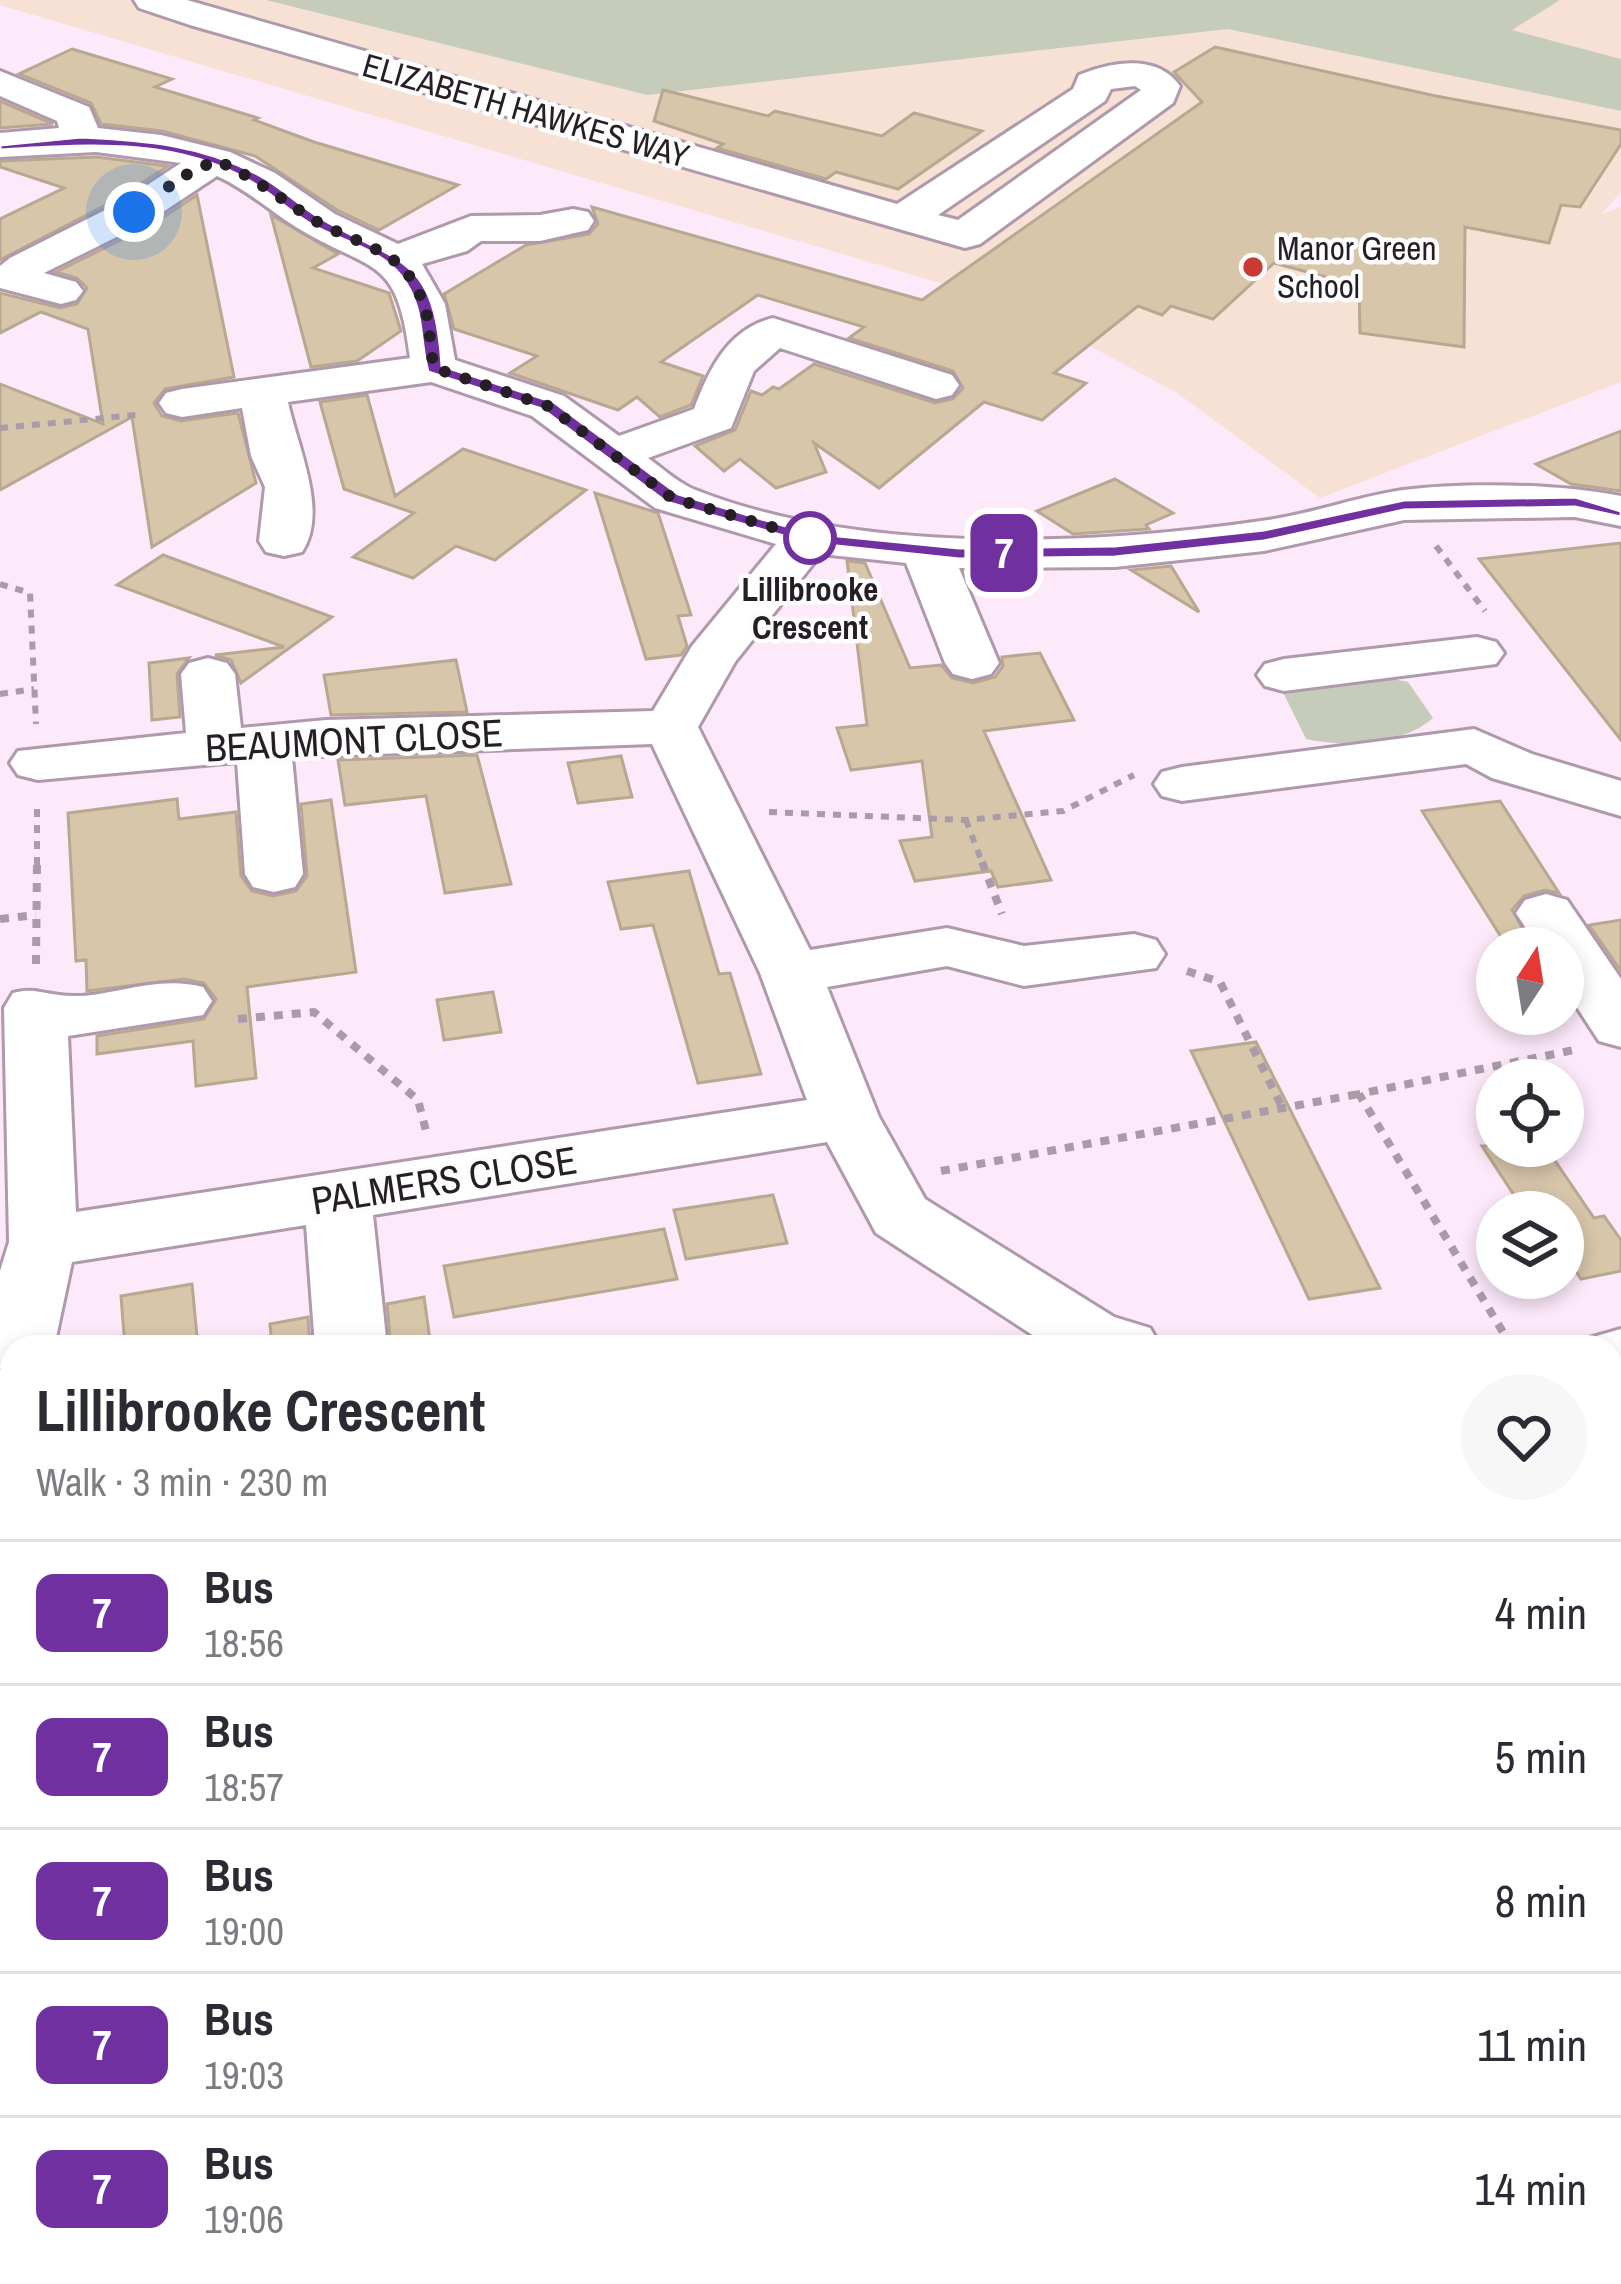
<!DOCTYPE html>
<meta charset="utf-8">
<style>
body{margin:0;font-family:"Archivo Narrow",sans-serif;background:#f7f7f7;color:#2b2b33;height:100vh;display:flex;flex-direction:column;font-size:45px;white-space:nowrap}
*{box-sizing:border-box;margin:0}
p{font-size:39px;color:#7c7c81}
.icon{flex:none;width:66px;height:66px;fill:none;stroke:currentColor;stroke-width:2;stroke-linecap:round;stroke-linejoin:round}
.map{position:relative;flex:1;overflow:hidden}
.side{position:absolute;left:0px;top:1335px;width:1623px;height:951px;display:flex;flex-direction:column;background:#fff;border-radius:36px 36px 0 0;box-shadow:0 6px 18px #0003}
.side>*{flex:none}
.badge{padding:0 24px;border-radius:18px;font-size:42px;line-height:78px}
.needle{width:78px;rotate:12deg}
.buttons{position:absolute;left:1476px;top:927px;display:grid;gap:24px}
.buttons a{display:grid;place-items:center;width:108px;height:108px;border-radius:50%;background:#fff;box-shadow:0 6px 18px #0003;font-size:60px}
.you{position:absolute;width:60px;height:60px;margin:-30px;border:9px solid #fff;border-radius:50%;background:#1a73e8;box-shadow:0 0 0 18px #1a73e833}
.map>.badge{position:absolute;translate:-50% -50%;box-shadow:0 0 0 6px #fff}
.round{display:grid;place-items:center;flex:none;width:126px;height:126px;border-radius:63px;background:#f7f7f7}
.head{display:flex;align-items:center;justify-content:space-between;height:204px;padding:0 36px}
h1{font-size:57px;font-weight:700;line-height:90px}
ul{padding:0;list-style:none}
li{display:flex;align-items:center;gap:36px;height:144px;padding:0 36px;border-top:3px solid #e1e1e2}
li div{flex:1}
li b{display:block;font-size:45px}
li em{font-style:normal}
li .badge{min-width:132px;font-weight:700;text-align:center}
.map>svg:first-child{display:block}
.education{fill:#f7e1d4}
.green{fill:#c5cdba}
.building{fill:#d8c6ab;stroke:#b9a891;stroke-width:3}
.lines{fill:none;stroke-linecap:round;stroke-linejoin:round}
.minor-casing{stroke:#af99ad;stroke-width:6}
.path-far2{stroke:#a99ba8;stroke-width:6;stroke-dasharray:8 8;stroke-linecap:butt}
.path-far1{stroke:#a99ba8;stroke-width:8;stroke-dasharray:9 9;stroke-linecap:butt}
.path{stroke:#a99ba8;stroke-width:9;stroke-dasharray:12 12;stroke-linecap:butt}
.minor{fill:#fff;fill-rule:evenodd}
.line{fill:#7030a0;stroke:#fff;stroke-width:3}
.walk{stroke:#261e25;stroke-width:12;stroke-dasharray:0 21.6}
.poi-dot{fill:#c83a33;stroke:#fdfdfd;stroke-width:4.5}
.stop-dot{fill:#fff;stroke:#7030a0;stroke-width:6}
.labels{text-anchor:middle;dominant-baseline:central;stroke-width:9;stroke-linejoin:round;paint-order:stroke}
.far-street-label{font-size:33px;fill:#261e25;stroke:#fdfdfd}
.far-poi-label{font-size:33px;fill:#261e25;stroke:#fdfdfd;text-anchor:start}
.far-stop-label{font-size:33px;font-weight:bold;fill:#261e25;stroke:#fdfdfd}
.street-label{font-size:39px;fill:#261e25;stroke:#fdfdfd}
</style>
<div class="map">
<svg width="1621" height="2284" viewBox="0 0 1621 2284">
<rect width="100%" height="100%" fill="#fce9fa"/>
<!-- education -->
<g class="education">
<polygon points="0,0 266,0 647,95 1228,29 1621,111 1621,192 1602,214 1621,207 1621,382 1320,498 1177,393 1031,314 991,298 0,5"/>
<polygon points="1560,0 1621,0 1621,59 1510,30"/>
</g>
<!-- green -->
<g class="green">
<polygon points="266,0 1560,0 1512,30 1621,59 1621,111 1228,29 647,95"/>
<path d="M1370 674 1408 682 1433 718C1403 745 1346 748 1306 739L1279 684Z"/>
</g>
<!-- building -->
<g class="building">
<polygon points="1215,47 1436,96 1621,130 1621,144 1580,207 1561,205 1549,243 1465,227 1464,347 1360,333 1359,286 1274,263 1213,319 1171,306 1162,315 1138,306 1054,373 1086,383 1042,420 984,402 879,488 814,443 826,472 776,488 740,459 724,471 695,446 735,430 751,391 762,395 773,387 779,389 814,364 935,403 953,399 963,388 953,371 849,338 864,327 758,295 661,362 703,376 691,405 660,417 637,397 618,410 510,373 537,356 454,329 444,294 526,245 589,234 598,224 592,207 922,300 1202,102 1174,72"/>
<polygon points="72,49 172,79 155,87 258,118 254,120 314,142 458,185 379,230 337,210 255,156 162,131 101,124 91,103 19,74"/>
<polygon points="663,90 768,116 775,111 882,136 914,113 982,131 898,189 836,172 826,179 717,148 723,144 654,121"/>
<polygon points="0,101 53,124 0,128"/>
<polygon points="96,157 168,166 119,198 0,260 0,219 64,188 0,167 0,161"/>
<polygon points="197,195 234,377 165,389 154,403 162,416 181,421 238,413 256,483 152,547 132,417 0,490 0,384 103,424 88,329 41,312 0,333 0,293 60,308 77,304 87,288 77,278 56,272 153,224"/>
<polygon points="271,215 338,254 313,268 389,293 401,331 357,361 311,367"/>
<polygon points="367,395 395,496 463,449 586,490 495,560 456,546 413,578 353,557 414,513 344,489 320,402"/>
<polygon points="1621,431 1621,491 1571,484 1536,464"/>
<polygon points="1115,479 1173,513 1146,525 1149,529 1073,534 1037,511"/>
<polygon points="595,493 658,513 691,615 678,616 687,646 681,655 646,659"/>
<polygon points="1621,543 1621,740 1479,559"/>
<polygon points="163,555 332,617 241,683 231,660 215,655 284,647 117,585"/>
<polygon points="847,561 865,563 910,668 941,665 952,678 973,683 995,677 1003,666 1002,657 1040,653 1074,720 984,731 1051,880 998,887 991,871 915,881 900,841 932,837 922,761 851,770 837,728 867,725"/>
<polygon points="1171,566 1199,612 1131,570"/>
<polygon points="189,658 177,674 180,717 152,720 149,663"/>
<polygon points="456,660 467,712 331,715 324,675"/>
<polygon points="477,755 511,884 445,893 426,796 345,805 338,760"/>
<polygon points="621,756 632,797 578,803 568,763"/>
<polygon points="177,799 179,819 236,812 241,876 252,891 273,896 296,891 307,876 301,804 331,800 356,972 247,987 256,1078 196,1086 193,1041 97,1054 97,1036 204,1019 216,999 204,983 184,979 87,991 86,960 76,961 68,813"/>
<polygon points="1500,801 1559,893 1545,890 1524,896 1512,910 1534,948 1508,948 1422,811"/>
<polygon points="689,871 719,974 730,973 761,1074 698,1083 653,925 621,929 608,882"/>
<polygon points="1621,920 1621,971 1589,925"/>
<polygon points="493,992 501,1032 444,1040 437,1000"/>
<polygon points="1256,1042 1380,1288 1309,1299 1191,1051"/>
<polygon points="1482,1146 1545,1146 1594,1218 1604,1216 1621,1240 1621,1271 1581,1279 1563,1252 1563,1212 1525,1212"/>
<polygon points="773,1195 787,1243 686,1259 674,1210"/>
<polygon points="664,1229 677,1279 454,1317 444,1266"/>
<polygon points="192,1284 198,1347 125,1347 121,1296"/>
<polygon points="424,1297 431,1347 391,1347 387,1304"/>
<polygon points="308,1317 310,1347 272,1347 270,1324"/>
</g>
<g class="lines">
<!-- minor casing -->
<g class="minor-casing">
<g id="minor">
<path d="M134 0H187L897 204 1073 89 1079 75C1111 62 1157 53 1180 86L1173 103 980 244 965 248 190 25 139 8ZM1135 86 1141 90 958 220 938 215 1105 101 1111 89Z"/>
<path d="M0 71 89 107 98 128 161 135 230 152 275 173 335 214 398 244 471 216 540 215 573 209 588 212 594 221 588 230 540 241H481L467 251 422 264 445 304 455 360 564 396 619 436 694 409C709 369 728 329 773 318L952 375 959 385 952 395 936 399 780 348 754 371 731 428 648 458C662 468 677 482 693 489 857 555 1088 546 1261 521 1309 515 1355 497 1403 490 1467 482 1559 484 1621 496V526L1575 517 1404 520 1264 551 1115 567 959 568 999 663 991 674 972 679 953 674 945 663 906 563 821 554 735 662 698 727 810 950 947 928 1024 946 1134 934 1156 940 1165 954 1156 968 1024 986 947 966 827 987 879 1117 925 1199 1114 1317 1150 1328 1161 1347H1051L876 1233 827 1142 373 1215 387 1347H315L306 1225 72 1262 54 1347H12V1372L0 1368V1271L9 1242 4 1008 13 993C33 988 40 993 59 995 103 1002 152 973 203 987L212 1001 203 1015 68 1036 76 1212 807 1100 760 973 652 744 292 757 303 874 295 887 274 892 253 887 245 874 237 762 38 780 18 775 10 763 18 751 186 733 181 674 189 663 208 658 227 663 235 674 241 728 326 720 653 711 692 646 776 544 655 508 532 416 431 382 288 402C297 446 329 512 302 552L284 556 266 552 259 541 265 487 251 456 242 408 182 417 166 413 159 403 166 393 182 389 410 358C397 253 373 274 296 227 269 210 246 189 217 176L151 220 44 273 76 282 83 291 76 300 61 304 0 288V266L10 258 121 202 181 163 96 152 0 157V133L59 128 57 121 0 96Z"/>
<polygon points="1477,637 1496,642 1504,653 1496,664 1284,691 1265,686 1257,675 1265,664 1284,659"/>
<polygon points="1474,729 1532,754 1621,781 1621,816 1492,778 1466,764 1182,801 1162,796 1154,784 1162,772 1182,767"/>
<polygon points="1546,894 1567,900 1621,979 1621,1047 1599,1041 1563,986 1563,948 1539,948 1516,913 1525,900"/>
<polygon points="1621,1329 1621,1383 1611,1385 1611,1347 1581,1347 1586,1339"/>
<polygon points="12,1535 12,1597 0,1600 0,1538"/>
<polygon points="1611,1535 1621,1538 1621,1654 1611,1650"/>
<polygon points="1621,1701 1621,1771 1611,1774 1611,1704"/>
<rect x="0" y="1871" width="12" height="78"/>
<polygon points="1621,2121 1621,2213 1611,2215 1611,2123"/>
</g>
</g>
<!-- path-far2 -->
<g class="path-far2">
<polyline points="0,428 136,415"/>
<polyline points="1436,546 1485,611"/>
<polyline points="0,584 30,593 36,724"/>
<polyline points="0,694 34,689"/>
<polyline points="769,812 966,820 1063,811 1134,775"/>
<polyline points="966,820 983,865"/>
<polyline points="37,865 37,805"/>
</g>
<!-- path-far1 -->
<g class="path-far1">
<polyline points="982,862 1002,914"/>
<polyline points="0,919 36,915"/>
<polyline points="36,964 37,862"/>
<polyline points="1187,971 1220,982 1282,1107"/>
<polyline points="238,1019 314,1012 418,1100 426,1131"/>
<polyline points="941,1171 1359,1094"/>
<polyline points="1512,1347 1359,1094 1574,1050"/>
</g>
<!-- path -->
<polyline class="path" points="0,1641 12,1639"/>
<!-- minor -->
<use href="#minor" class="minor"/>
</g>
<!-- line -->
<path class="line" d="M81 137C144 140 201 144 259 175 280 186 298 204 319 217 400 265 435 253 442 366L554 402 678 494 809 533 959 548 1115 546 1264 530 1404 500 1575 497 1621 511V517L1575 507 1404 510 1264 541 1115 557 959 559 808 543 666 502 542 409 428 372C418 337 426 309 401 276 381 250 342 241 314 226 292 214 274 196 253 183 177 137 85 145 0 150V145Z"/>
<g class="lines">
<!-- walk -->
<path class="walk" d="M134 212 182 177 216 160C251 176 279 197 311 218 343 239 391 246 412 280 433 315 427 332 434 368L548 406 672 498 810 538"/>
</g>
<!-- markers -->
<circle class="poi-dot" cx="1253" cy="267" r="12"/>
<circle class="stop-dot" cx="810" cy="538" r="24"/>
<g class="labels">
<!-- far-street labels -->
<g class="far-street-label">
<text transform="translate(526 110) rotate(16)">ELIZABETH HAWKES WAY</text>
</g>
<!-- far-poi labels -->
<g class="far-poi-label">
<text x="1277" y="248">Manor Green<tspan x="1277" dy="38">School</tspan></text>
</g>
<!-- far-stop labels -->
<g class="far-stop-label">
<text x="810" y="589">Lillibrooke<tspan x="810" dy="38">Crescent</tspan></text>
</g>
<!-- street labels -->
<g class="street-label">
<text transform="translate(354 740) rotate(-3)">BEAUMONT CLOSE</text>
<text transform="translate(444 1180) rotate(-9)">PALMERS CLOSE</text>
</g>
</g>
</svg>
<div class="buttons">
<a><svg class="needle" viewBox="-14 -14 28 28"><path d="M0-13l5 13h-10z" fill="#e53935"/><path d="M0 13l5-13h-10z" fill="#7c7c81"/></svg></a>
<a><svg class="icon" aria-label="locate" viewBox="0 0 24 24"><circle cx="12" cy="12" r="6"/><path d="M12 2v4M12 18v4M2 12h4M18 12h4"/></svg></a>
<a><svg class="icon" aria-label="layers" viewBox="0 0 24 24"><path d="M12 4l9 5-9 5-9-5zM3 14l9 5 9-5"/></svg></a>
</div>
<div class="you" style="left:134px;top:212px"></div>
<b class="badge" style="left:1004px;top:553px;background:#7030a0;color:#fff">7</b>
<section class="side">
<div class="head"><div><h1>Lillibrooke Crescent</h1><p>Walk · 3 min · 230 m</p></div><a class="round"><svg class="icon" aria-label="heart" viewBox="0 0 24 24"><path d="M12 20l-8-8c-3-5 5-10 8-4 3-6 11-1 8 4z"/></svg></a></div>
<ul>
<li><span class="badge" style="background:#7030a0;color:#fff">7</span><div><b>Bus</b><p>18:56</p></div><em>4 min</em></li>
<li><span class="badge" style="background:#7030a0;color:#fff">7</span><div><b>Bus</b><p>18:57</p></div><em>5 min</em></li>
<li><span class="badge" style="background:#7030a0;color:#fff">7</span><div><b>Bus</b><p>19:00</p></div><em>8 min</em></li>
<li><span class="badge" style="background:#7030a0;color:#fff">7</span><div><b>Bus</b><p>19:03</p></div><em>11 min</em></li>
<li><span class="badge" style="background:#7030a0;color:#fff">7</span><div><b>Bus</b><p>19:06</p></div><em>14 min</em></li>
</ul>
</section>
</div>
